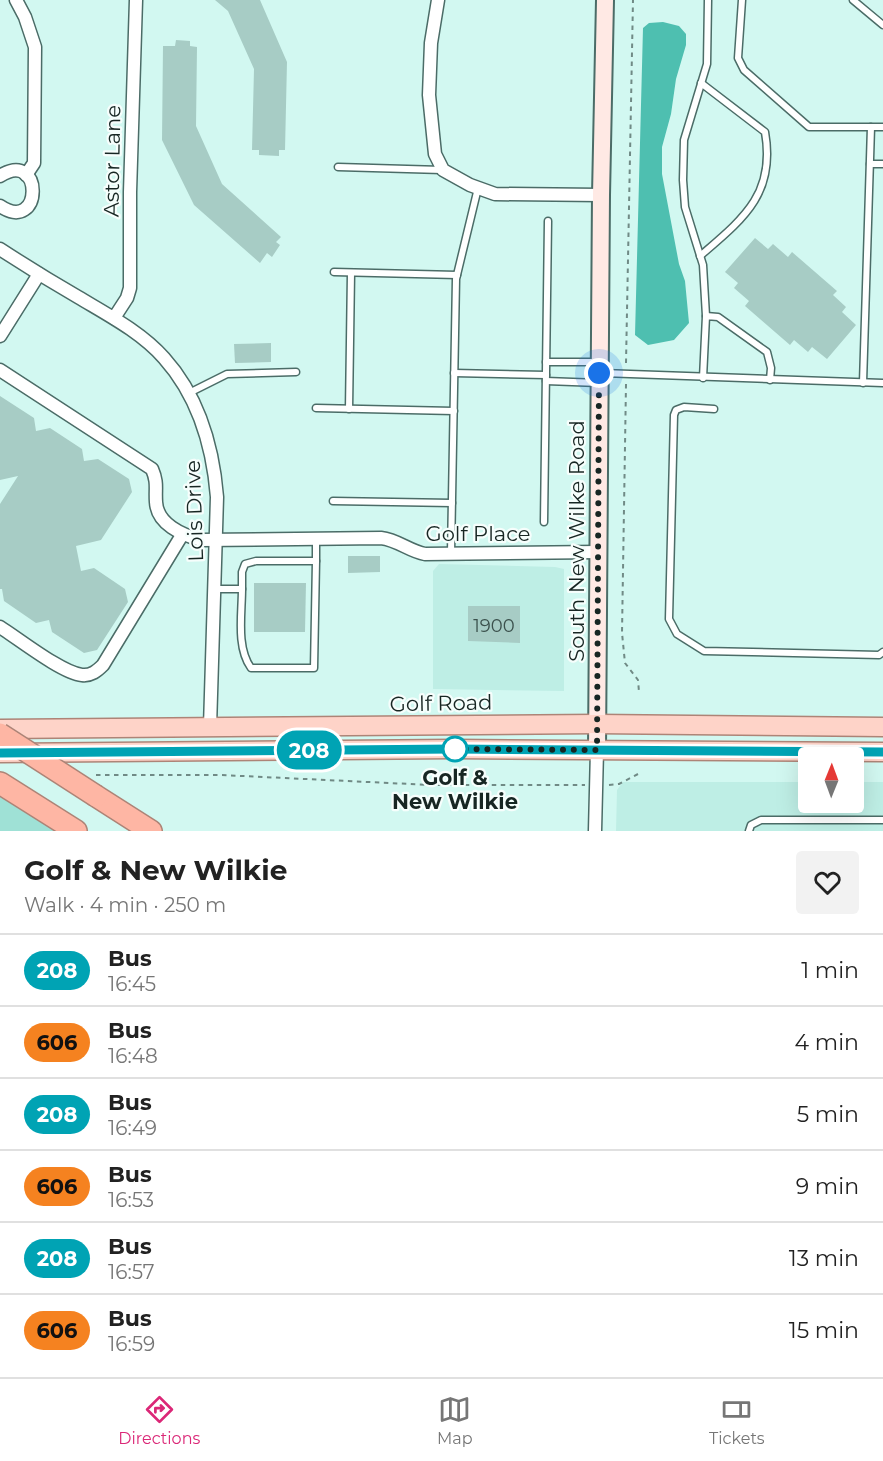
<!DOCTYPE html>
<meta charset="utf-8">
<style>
body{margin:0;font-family:Montserrat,sans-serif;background:#f2f2f2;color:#222;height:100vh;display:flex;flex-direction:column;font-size:22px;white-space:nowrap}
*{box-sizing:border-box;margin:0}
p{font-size:20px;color:#767676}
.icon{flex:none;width:33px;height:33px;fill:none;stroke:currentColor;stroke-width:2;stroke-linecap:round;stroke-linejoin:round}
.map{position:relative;height:831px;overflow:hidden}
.details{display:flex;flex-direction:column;background:#fff;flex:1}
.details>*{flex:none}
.badge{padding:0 12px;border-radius:20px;font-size:21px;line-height:39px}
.needle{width:39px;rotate:1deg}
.controls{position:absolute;left:798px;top:747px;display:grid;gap:12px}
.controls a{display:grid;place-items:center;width:66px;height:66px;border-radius:6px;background:#fff;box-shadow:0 6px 24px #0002;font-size:30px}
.you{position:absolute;width:30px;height:30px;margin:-15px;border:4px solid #fff;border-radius:50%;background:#1a73e8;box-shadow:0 0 0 9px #1a73e833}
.map>.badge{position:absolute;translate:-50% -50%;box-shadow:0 0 0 3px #fff}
.round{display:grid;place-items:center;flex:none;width:63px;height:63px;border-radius:6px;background:#f2f2f2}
.summary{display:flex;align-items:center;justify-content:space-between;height:102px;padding:0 24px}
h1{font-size:28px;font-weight:700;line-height:45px}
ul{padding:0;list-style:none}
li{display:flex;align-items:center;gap:18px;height:72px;padding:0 24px;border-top:2px solid #e0e0e0}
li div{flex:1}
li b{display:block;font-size:22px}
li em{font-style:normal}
li .badge{min-width:66px;font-weight:700;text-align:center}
.tab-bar{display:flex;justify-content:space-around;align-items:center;height:84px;border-top:2px solid #e0e0e0;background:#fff;font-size:16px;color:#767676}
.tab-bar a{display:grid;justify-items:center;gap:3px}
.tab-bar .selected{color:#db2777}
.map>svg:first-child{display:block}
.built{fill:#beeee5}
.green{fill:#9fe1d6}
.water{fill:#4ebfb0}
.building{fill:#a7ccc5}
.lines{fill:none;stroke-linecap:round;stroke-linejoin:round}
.service-casing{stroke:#4b6c67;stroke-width:9}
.minor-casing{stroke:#4b6c67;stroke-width:15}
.secondary-casing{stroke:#4b6c67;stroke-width:20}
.primary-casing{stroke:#ad8477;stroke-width:21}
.motorway-casing{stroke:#ad8477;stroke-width:24}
.path{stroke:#708a85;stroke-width:2;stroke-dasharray:4.5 4.5;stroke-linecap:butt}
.service{stroke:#fff;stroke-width:6}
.minor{stroke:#fff;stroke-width:12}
.secondary{stroke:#ffe9e4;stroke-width:16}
.primary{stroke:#fed3c8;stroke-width:18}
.motorway{stroke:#feb6a4;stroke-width:21}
.motorway-bridge-casing{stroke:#ad8477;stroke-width:24;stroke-linecap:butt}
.motorway-bridge{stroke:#feb6a4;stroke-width:21}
.line-casing{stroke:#fff;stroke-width:14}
.line{stroke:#00a3b4;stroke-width:9}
.walk{stroke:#172623;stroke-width:6;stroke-dasharray:0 10.8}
.stop-dot{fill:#fff;stroke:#00a3b4;stroke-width:3}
.labels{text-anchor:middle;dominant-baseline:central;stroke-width:4.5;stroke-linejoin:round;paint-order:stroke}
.number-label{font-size:18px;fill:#3b504c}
.street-label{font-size:21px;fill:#172623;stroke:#f6fefc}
.stop-label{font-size:21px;font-weight:bold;fill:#172623;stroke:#f6fefc}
</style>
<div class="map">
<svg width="883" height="831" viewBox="0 0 883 831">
<rect width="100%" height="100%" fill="#d2f8f1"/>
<!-- built -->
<g class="built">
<polygon points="439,564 555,567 564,569 564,691 433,689 433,571"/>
<polygon points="623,782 808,782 808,802 854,802 854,782 883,782 883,831 616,831 617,790"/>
</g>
<!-- green -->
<polygon class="green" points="0,784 72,831 0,831"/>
<!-- water -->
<polygon class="water" points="663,22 679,26 686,34 686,45 676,79 671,114 662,147 662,174 679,264 685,281 689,323 674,340 648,345 635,335 643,28 649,23"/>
<!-- building -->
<g class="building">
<polygon points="215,0 260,0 287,62 285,150 279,150 279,156 259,155 259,150 252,150 254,69 228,11"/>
<polygon points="176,40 190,41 190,46 197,47 196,126 222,184 281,237 276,242 280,245 272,257 267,253 260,263 194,205 162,140 163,46 175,46"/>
<polygon points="755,238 768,249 773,244 788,257 792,252 837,291 833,295 846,307 842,312 856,325 827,359 812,347 808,352 794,340 790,345 745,306 749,301 734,288 738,283 725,272"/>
<polygon points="271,343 271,362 235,363 234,344"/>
<polygon points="0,396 34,418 36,431 50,428 82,449 84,461 98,459 129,479 132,492 101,540 76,546 81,571 94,568 125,589 128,602 97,650 84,653 52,632 49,620 36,623 4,601 2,589 0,589 0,504 18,476 0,480"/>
<polygon points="348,556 380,556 380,572 348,573"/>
<polygon points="254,583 306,583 305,632 254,632"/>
<polygon points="468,606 520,606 520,643 468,641"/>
</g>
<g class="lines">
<!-- service casing -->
<g class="service-casing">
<g id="service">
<polyline points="742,0 738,58 744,70 809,127 883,127"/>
<polyline points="853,0 883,25"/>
<polyline points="870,164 883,164"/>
<polyline points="338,167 442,170"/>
<path d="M700 256C743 219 776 194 765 132L701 83"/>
<polyline points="334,272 457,275"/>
<polyline points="706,316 703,265 685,207 683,180 684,140 707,64 708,0"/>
<polyline points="546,362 599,362"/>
<polyline points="454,373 546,375"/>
<polyline points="602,373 883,383"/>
<polyline points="703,378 706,316 718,317 767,352 771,368 770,380"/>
<polyline points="546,381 599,383"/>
<polyline points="863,383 871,127"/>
<polyline points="189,393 227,374 296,372"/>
<polyline points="316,408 454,411"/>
<polyline points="349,409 351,273"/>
<polyline points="714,409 684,407 676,410 674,415 669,619 677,634 704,651 879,655 883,652"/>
<polyline points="333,501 452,503"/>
<polyline points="544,522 548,221"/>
<polyline points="451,553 456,279 478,188"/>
<polyline points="215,589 242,589 242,572 245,564 256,561 316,561 316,539"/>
<path d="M242 589C242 614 236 647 251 668H314L316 561"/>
<polyline points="749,831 751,825 761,820 883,820"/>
</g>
</g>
<!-- minor casing -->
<g class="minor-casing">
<g id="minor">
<polyline points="16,0 25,17 35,47 34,163 26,175"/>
<polyline points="438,0 431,43 429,95 435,154 443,170 470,185 495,194 601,195"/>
<path d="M0 176C44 148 43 235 0 206"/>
<path d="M0 249C26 266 52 282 78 297 108 315 141 332 164 358 199 397 213 447 217 497L210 727"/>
<polyline points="114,318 127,298 130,288 130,192 136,0"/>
<polyline points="0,336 39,274"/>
<path d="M0 370 152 469C158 483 155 488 156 502 157 524 182 535 201 540L381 538C398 540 409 551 425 554L598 552"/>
<path d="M0 627C19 639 62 673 82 675 91 676 97 671 103 665L182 535"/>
<polyline points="595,831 597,750"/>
</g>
</g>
<!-- secondary casing -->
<g class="secondary-casing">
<polyline id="secondary" points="597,750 601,195 605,0"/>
</g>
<!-- primary casing -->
<g class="primary-casing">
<g id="primary">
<polyline points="0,729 597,724 883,727"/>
<polyline points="0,753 454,749 883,752"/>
</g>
</g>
<!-- motorway casing -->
<g class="motorway-casing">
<g id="motorway">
<polyline points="0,783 76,831"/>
<polyline points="96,796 151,831"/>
</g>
</g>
<!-- path -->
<g class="path">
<polyline points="626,363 633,0"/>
<polyline points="626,384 622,633 625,663 638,680 639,692"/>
<polyline points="96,775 221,775 431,785 585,785"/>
<polyline points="609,785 619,784 638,774"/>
</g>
<!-- service -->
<use href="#service" class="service"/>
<!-- minor -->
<use href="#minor" class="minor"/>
<!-- secondary -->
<use href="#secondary" class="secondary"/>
<!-- primary -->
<use href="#primary" class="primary"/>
<!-- motorway -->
<use href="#motorway" class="motorway"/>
<!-- motorway-bridge casing -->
<g class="motorway-bridge-casing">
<polyline id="motorway-bridge" points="0,734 96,796"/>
</g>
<!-- motorway-bridge -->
<use href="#motorway-bridge" class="motorway-bridge"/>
</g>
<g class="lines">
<!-- line casing -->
<g class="line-casing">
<polyline id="line" points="0,753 454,749 883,752"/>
</g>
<!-- line -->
<use href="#line" class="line"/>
<!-- walk -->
<polyline class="walk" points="455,749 597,750 599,373"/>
</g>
<!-- markers -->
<circle class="stop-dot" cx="455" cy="749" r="12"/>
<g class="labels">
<!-- number labels -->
<g class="number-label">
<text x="494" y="626">1900</text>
</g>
<!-- street labels -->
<g class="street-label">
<text transform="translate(112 161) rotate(-89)">Astor Lane</text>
<text transform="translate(194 511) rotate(-92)">Lois Drive</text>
<text x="478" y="533">Golf Place</text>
<text transform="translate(576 541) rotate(-90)">South New Wilke Road</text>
<text transform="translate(441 703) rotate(-1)">Golf Road</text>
</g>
<!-- stop labels -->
<g class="stop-label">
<text x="455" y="777">Golf &amp;<tspan x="455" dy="24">New Wilkie</tspan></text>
</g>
</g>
</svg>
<div class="controls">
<a><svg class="needle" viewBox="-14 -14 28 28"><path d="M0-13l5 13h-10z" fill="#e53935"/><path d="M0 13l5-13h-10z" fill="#767676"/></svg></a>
</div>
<div class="you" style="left:599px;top:373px"></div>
<b class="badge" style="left:309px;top:750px;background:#00a3b4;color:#fff">208</b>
</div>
<section class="details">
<div class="summary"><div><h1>Golf &amp; New Wilkie</h1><p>Walk · 4 min · 250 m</p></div><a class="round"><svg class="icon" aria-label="heart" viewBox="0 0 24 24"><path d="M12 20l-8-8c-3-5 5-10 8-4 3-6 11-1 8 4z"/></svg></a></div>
<ul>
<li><span class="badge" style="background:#00a3b4;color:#fff">208</span><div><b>Bus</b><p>16:45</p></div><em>1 min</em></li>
<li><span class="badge" style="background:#f58220;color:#111">606</span><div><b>Bus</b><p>16:48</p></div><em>4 min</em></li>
<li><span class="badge" style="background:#00a3b4;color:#fff">208</span><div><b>Bus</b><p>16:49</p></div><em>5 min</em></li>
<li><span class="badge" style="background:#f58220;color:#111">606</span><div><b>Bus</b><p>16:53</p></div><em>9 min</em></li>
<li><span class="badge" style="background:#00a3b4;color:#fff">208</span><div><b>Bus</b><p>16:57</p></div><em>13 min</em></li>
<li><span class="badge" style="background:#f58220;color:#111">606</span><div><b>Bus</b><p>16:59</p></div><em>15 min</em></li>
</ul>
</section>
<nav class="tab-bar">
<a class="selected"><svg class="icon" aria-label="directions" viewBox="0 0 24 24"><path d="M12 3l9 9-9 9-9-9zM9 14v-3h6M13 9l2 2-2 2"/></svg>Directions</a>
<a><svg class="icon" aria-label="map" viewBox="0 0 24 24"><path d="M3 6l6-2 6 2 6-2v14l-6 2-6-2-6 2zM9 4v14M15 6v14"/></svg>Map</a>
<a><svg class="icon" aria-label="tickets" viewBox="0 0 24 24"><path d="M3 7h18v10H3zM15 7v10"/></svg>Tickets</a>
</nav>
